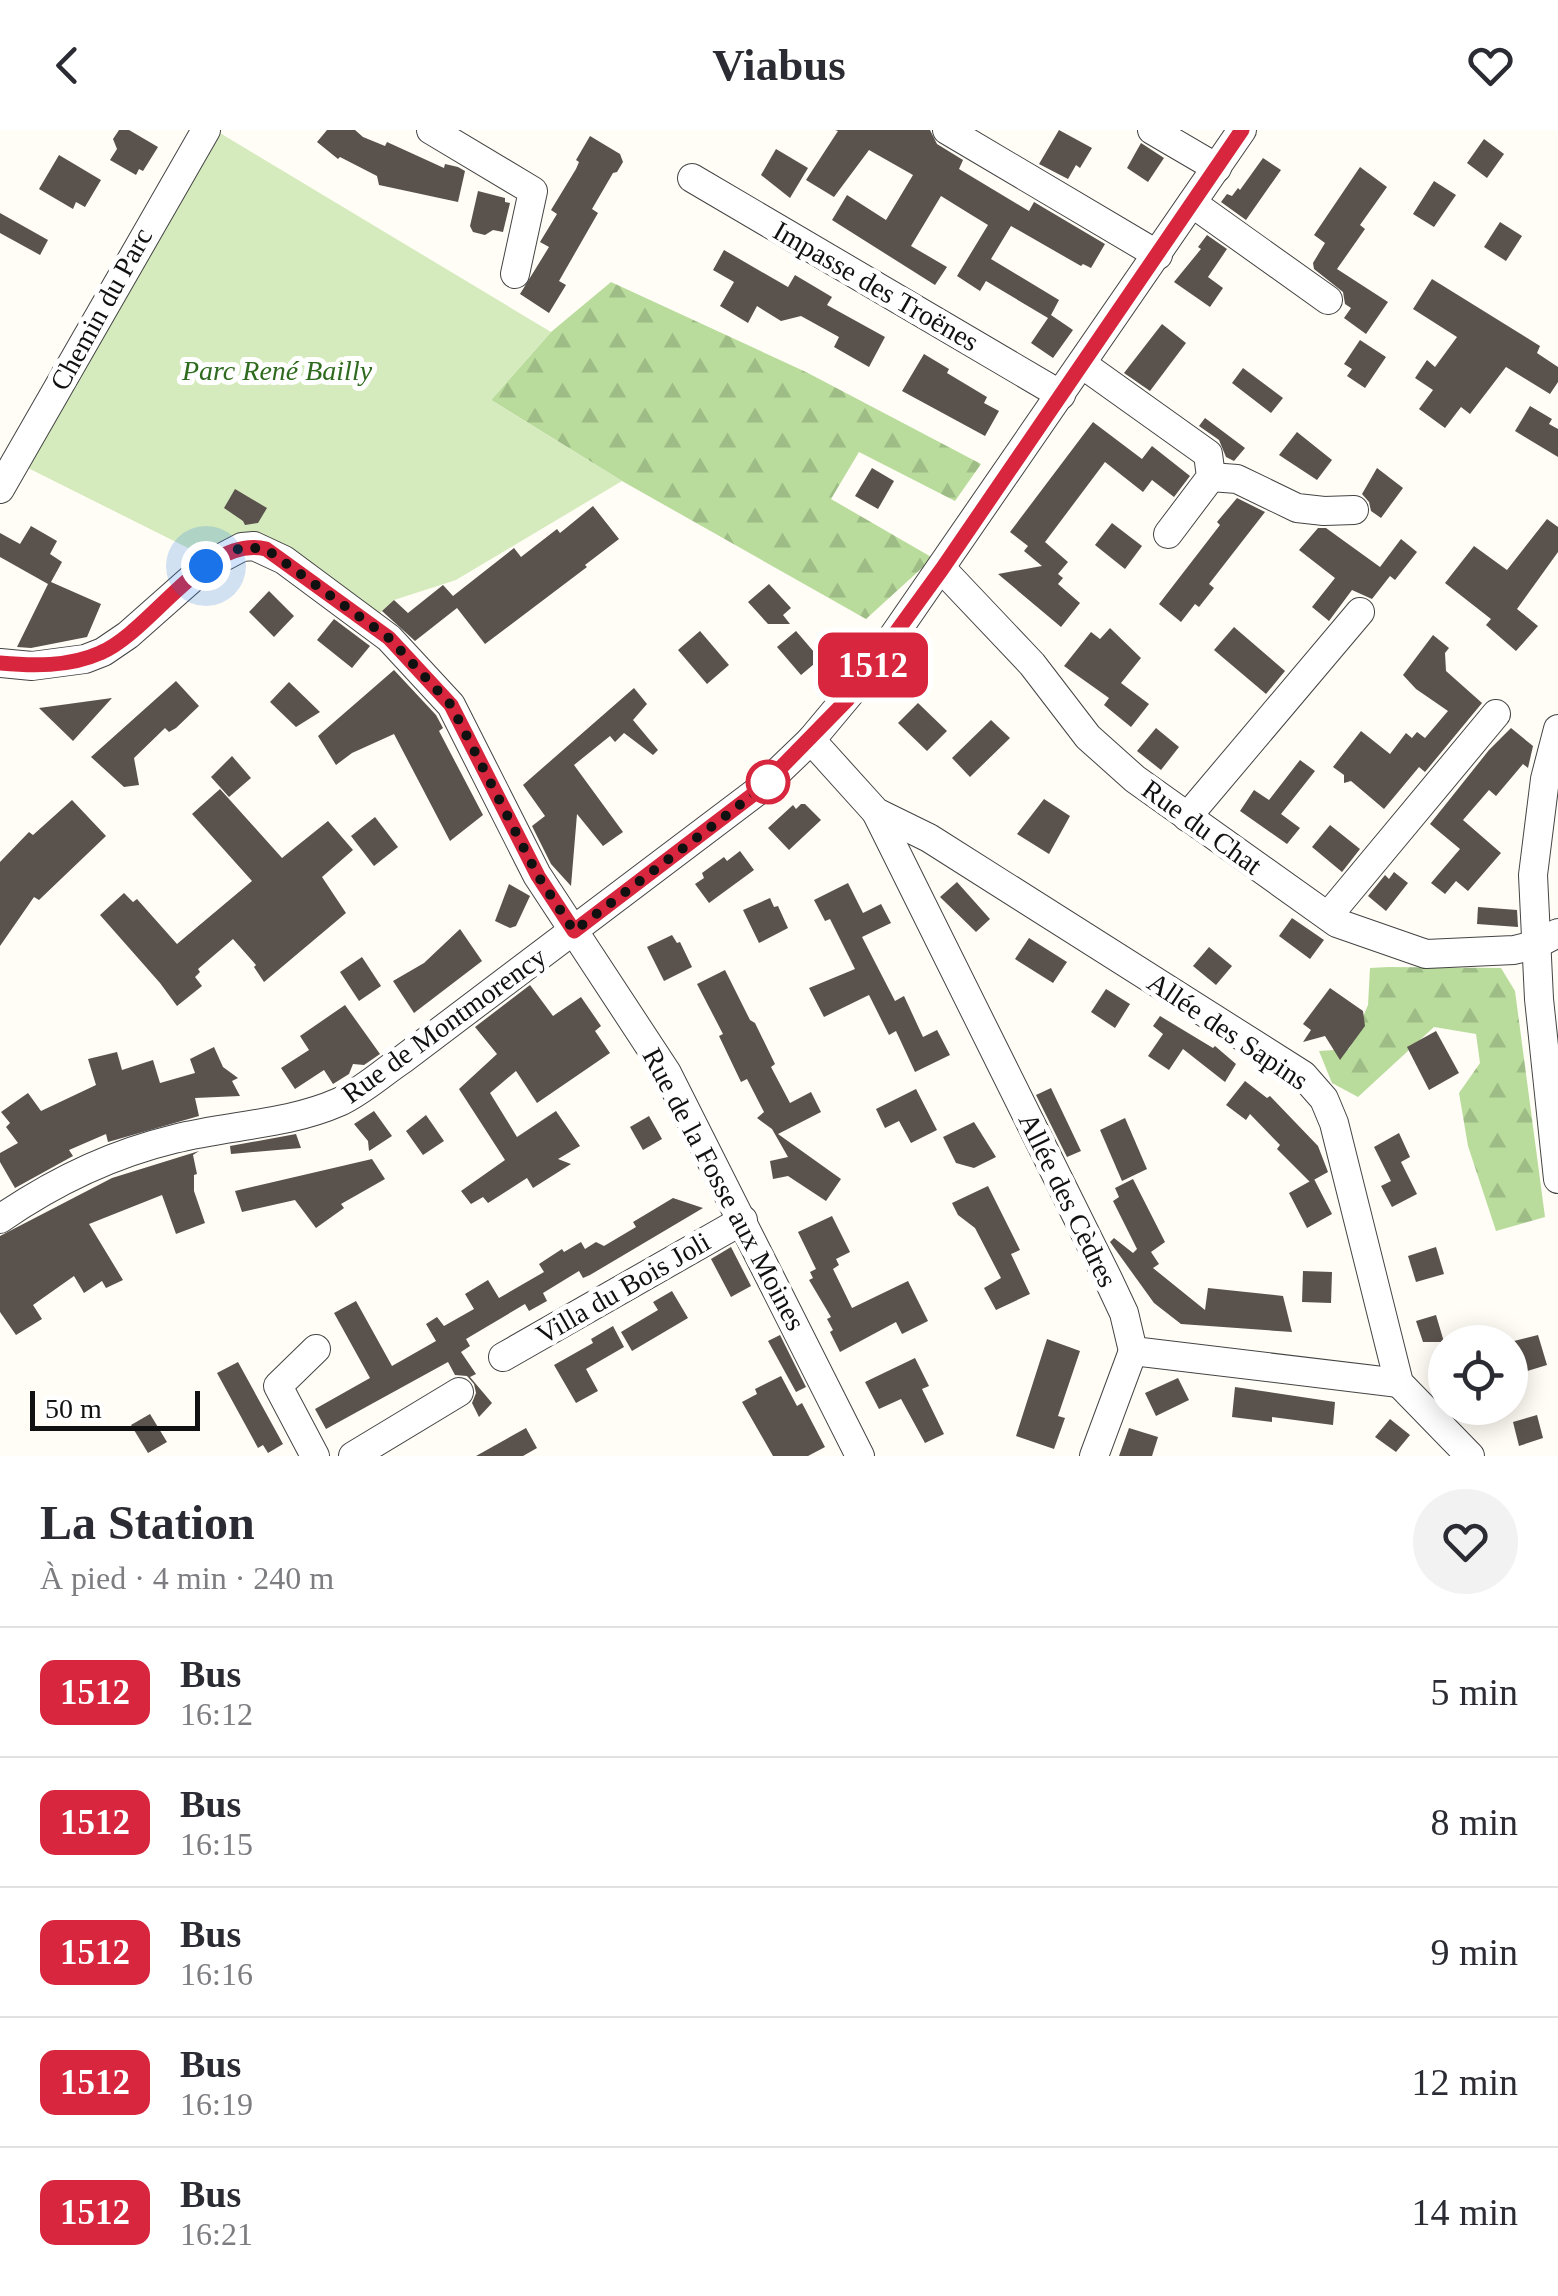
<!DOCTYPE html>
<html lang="fr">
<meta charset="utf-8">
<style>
body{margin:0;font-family:Georgia,serif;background:#f2f2f3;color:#2b2b33;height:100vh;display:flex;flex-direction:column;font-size:38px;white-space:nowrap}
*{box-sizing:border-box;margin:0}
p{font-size:32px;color:#7c7c81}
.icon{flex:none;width:55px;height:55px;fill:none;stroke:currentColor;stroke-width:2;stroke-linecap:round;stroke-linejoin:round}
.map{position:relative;height:1326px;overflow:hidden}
.details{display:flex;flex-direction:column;background:#fff;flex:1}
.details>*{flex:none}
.badge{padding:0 20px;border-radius:15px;font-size:35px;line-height:65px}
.fabs{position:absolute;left:1428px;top:1195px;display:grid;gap:20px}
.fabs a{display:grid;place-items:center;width:100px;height:100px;border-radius:50%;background:#fff;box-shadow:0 5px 25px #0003;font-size:50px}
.scale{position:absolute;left:30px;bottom:25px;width:170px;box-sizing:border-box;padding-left:10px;border:5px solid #111;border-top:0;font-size:28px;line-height:35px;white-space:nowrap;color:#111;-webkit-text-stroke:8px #fff;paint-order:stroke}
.you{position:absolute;width:50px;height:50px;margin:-25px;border:8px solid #fff;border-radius:50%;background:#1a73e8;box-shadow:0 0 0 15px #1a73e833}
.map>.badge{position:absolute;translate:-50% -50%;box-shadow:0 0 0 5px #fff}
.round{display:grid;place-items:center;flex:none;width:105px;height:105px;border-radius:52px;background:#f2f2f3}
.head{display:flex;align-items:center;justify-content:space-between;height:170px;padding:0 40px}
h1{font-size:48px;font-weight:600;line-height:75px}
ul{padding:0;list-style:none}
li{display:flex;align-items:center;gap:30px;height:130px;padding:0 40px;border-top:2px solid #e1e1e2}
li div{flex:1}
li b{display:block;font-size:38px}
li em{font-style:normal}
li .badge{min-width:110px;font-weight:700;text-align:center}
header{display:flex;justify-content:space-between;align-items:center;height:130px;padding:0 40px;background:#fff;font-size:45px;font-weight:600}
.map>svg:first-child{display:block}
.forest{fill:url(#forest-firs)}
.park{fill:#d5ebbd}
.building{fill:#5a524d}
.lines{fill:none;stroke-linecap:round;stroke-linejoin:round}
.minor-casing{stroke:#444;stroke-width:30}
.minor{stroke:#fff;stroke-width:28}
.line-casing{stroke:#fff;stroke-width:22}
.line{stroke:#d7263d;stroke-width:15}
.walk{stroke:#111;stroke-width:10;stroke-dasharray:0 18}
.stop-dot{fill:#fff;stroke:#d7263d;stroke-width:5}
.labels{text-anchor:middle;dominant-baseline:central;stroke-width:10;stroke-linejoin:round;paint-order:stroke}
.street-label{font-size:28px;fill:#111;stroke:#fff}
.park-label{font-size:28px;font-style:italic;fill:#2f6b1f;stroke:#fff}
</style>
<header><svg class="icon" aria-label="back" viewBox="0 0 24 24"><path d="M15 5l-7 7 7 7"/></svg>Viabus<svg class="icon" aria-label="heart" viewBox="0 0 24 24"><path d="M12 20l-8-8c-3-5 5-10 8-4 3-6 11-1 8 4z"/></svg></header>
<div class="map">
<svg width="1558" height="1326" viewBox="0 0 1558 1326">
<defs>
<pattern id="forest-firs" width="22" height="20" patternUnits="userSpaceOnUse" patternTransform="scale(2.5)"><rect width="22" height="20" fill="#b9dc9c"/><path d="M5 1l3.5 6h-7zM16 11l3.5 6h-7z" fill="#9ebc85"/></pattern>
</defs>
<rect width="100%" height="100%" fill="#fffdf5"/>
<!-- forest -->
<g class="forest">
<polygon points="611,152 806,242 981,334 955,371 859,322 831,369 933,428 866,489 622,351 491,270 551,202"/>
<polygon points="1388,837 1501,838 1515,861 1545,1087 1496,1101 1468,1016 1459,963 1480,933 1476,904 1434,897 1358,967 1332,953 1319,921 1349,919 1368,875 1370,838"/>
</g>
<!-- park -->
<polygon class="park" points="215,0 551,202 491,270 622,351 456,450 394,470 370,492 281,425 208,428 24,336"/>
<!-- building -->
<g class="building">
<polygon points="119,0 129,0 158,17 143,41 139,39 136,45 110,30 117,19 113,9"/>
<polygon points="327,0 355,0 363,7 385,16 387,12 444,38 445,34 458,37 465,41 458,72 379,55 377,46 340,27 338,29 317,12"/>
<polygon points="835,0 930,0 937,14 963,30 959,39 1029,81 1034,72 1105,114 1091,138 1083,134 1081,136 1011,96 991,129 1059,170 1051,185 1073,200 1053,228 1031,213 1048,188 986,151 980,161 957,146 988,95 970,84 941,66 911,116 947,137 935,155 832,90 847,65 886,90 913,45 869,20 834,67 806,50 838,1"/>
<polygon points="1059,0 1092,18 1080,38 1076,35 1068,49 1039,34"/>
<polygon points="590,6 620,24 623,32 617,42 613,43 592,79 598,83 559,151 566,155 549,183 520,164 549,117 540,112 557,84 551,80 576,39 579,32 576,30"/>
<polygon points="1484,9 1504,24 1487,48 1467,33"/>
<polygon points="1141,13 1164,28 1148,52 1127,38"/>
<polygon points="776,19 808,38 790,68 761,45"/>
<polygon points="59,25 101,50 85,77 76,72 73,79 39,59"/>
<polygon points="1263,28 1281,40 1246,90 1221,72 1227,64 1232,66 1238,58 1240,60"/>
<polygon points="1360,37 1387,57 1360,95 1365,99 1337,139 1388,172 1366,204 1344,188 1351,178 1345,174 1343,162 1314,139 1313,133 1325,113 1314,105"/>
<polygon points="1434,51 1456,65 1434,97 1413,84"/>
<polygon points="478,61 505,68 505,72 510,73 503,102 493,100 485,105 473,102 470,96"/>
<polygon points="0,83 48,110 40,125 0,103"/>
<polygon points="1500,92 1522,106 1506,131 1484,117"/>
<polygon points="1207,105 1227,119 1208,147 1223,158 1210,177 1174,152 1201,119 1198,117"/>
<polygon points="724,120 788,157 795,145 832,167 827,175 885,207 869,237 834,217 839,207 801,186 781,191 757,176 748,193 720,176 734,152 713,140"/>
<polygon points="1432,149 1540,216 1537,223 1558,237 1558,252 1550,264 1506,237 1470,284 1461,277 1445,298 1419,279 1433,260 1415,248 1427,230 1435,237 1457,207 1413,179"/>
<polygon points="1162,194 1186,213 1150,261 1124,243"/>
<polygon points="1360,210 1386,227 1365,258 1347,246 1352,239 1344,234"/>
<polygon points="924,224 949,239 947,243 987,267 984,273 999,281 985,306 902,261"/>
<polygon points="1243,238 1283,268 1271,283 1232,253"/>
<polygon points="1530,276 1552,289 1549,294 1558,299 1558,327 1515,301"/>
<polygon points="1205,288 1245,318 1234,331 1226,327 1219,310 1199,296"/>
<polygon points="1093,292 1142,329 1152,316 1190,346 1174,367 1152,350 1143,362 1105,332 1045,412 1068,432 1058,444 1063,448 1058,454 1080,473 1061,497 998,444 1042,436 1024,421 1028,416 1010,402"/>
<polygon points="1297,302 1332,330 1317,350 1279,325"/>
<polygon points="872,338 894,351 878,379 855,366"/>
<polygon points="1377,338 1403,358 1381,388 1371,381 1369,372 1362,364"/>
<polygon points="235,359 267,378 258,393 245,395 243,391 224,378"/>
<polygon points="1237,368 1265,382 1209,454 1214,458 1199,477 1195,474 1181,492 1159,474 1220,395 1217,392"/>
<polygon points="593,376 619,409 585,435 587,437 485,514 457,478 415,511 382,481 394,470 408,483 443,455 453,466 514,418 521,427 557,399 560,403"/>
<polygon points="1547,389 1558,397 1558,422 1517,479 1538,496 1516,521 1486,495 1491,489 1445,453 1474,416 1507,440"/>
<polygon points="1112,393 1142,416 1125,439 1095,415"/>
<polygon points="31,396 57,411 50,424 62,432 51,452 101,474 87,507 31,518 17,517 48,454 0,427 0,403 20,414"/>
<polygon points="1318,398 1326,398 1380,437 1401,409 1417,422 1395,450 1390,446 1372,469 1352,460 1329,491 1312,477 1335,448 1299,420"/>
<polygon points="769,454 791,478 783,485 790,494 768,494 748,472"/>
<polygon points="269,461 294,486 274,507 249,482"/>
<polygon points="334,489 370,516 352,538 317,510"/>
<polygon points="1234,497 1285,541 1266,564 1214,520"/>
<polygon points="1110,498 1141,528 1121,553 1149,574 1131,597 1104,575 1109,568 1064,536 1091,502 1100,509"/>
<polygon points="700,501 729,535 707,554 678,520"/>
<polygon points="796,501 820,529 801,545 777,517"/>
<polygon points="1433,505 1449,518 1445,523 1446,541 1482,573 1425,642 1419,637 1384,679 1351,651 1344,653 1344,645 1333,637 1361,601 1390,624 1406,603 1412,608 1417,602 1425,608 1448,581 1416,559 1403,545"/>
<polygon points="394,540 436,585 443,598 439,601 483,685 450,711 394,604 352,623 336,635 318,606"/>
<polygon points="176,551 199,576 176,598 169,602 165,598 134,628 139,655 124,657 91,627"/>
<polygon points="289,552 320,582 296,597 270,572"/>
<polygon points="634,558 647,574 633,590 658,620 653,625 624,603 615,612 610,606 574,635 623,702 603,716 577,684 571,756 551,734 532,696 545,686 523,655"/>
<polygon points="112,568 73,611 39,578"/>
<polygon points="918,573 947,601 927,621 898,593"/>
<polygon points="991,590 1010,608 970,647 952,628"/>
<polygon points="1156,598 1179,617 1161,640 1137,621"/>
<polygon points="1511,598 1533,616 1528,638 1523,634 1496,666 1489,660 1463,690 1501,723 1468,761 1456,751 1445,764 1431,753 1460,719 1430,694 1489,620"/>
<polygon points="232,626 251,648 229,667 211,647"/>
<polygon points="1300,630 1315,641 1281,684 1300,698 1287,714 1240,681 1254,660 1269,670"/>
<polygon points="220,659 282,728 328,691 353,720 322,747 346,783 264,852 254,837 256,835 233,809 198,839 200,842 195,847 202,856 177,876 160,853 100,785 124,763 133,772 137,769 177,814 252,751 192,684"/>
<polygon points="1044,669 1070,686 1049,724 1017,704"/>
<polygon points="72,670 106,706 39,770 34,767 0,816 0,732 29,702 33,705"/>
<polygon points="801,674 805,674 821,690 789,720 768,698 793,675 796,679"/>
<polygon points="375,687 398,717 374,736 351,706"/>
<polygon points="1330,695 1360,719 1342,742 1312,717"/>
<polygon points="740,721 754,740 709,773 695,754 704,748 702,743 724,727 727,731"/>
<polygon points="1394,742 1408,753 1386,781 1368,766 1385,745 1389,749"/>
<polygon points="957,752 990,789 976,802 940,767"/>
<polygon points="848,753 863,783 881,774 891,793 862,807 895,871 904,866 923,907 937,900 950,925 915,942 896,901 889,905 869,865 824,887 809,858 855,839 830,789 825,791 814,770"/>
<polygon points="509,754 530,766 516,796 510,798 495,791"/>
<polygon points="770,768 774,777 778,776 788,798 759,813 743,780"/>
<polygon points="1478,777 1517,780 1518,797 1477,794"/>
<polygon points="1292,788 1324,810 1310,829 1279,806"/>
<polygon points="460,799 482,831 414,883 393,851 424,833"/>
<polygon points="672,805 677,813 680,812 692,837 664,851 647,817"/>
<polygon points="1029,808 1067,832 1053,853 1015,829"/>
<polygon points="1209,817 1232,836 1216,855 1193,836"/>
<polygon points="362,827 381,856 359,871 340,842"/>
<polygon points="725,840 750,890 755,893 775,934 771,937 790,973 811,962 821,982 778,1004 841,1049 826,1071 788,1046 773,1049 770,1031 788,1027 772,999 757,988 764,982 747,949 741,952 719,906 723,904 697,854"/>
<polygon points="530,855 553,886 581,867 601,896 595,901 610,923 537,973 516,941 490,963 517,1007 556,981 580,1016 558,1029 571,1034 533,1058 527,1048 488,1073 483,1067 471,1074 461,1061 505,1030 459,959 497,924 475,897"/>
<polygon points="1330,858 1363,881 1365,896 1340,930 1325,906 1303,912 1311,900 1303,894"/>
<polygon points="1106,859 1130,874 1115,898 1091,882"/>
<polygon points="345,875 380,924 364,935 353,934 349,944 333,954 324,940 295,959 281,938 309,920 300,906"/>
<polygon points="1160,886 1213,918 1215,916 1236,934 1225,952 1183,919 1169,940 1148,926 1163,904 1153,896"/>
<polygon points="1436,901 1459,943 1429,960 1407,917"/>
<polygon points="214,917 223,937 238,948 232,951 240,966 195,968 199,986 108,1012 106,1004 69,1020 73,1026 15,1058 0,1032 0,1023 18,1013 6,997 10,993 1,982 28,963 41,981 96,955 88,929 117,922 122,940 153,930 160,953 195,943 190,929"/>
<polygon points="1245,951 1267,968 1270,966 1318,1016 1328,1042 1310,1052 1277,1019 1280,1015 1250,984 1246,990 1226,975"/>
<polygon points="1051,958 1081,1021 1067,1027 1036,965"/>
<polygon points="916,959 937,1000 911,1013 899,991 885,998 876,979"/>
<polygon points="374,981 392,1006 369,1021 368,1011 354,994"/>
<polygon points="426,985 444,1011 423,1025 406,1001"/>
<polygon points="649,986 662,1009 643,1020 630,997"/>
<polygon points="1125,988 1147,1039 1122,1051 1100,1000"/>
<polygon points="974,992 996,1027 974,1038 956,1033 943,1007"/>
<polygon points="1399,1003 1410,1027 1401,1032 1417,1064 1392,1077 1381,1056 1391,1051 1374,1017"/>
<polygon points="296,1004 301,1018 231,1024 230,1016"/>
<polygon points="199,1021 193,1025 197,1044 194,1045 194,1061 205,1093 176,1104 162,1065 89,1094 123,1150 106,1158 102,1151 84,1163 74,1146 33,1175 42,1189 16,1205 0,1182 0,1106 112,1048"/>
<polygon points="372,1029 385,1049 341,1074 344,1078 316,1098 295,1070 242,1082 235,1061"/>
<polygon points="1133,1049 1165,1112 1151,1122 1159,1134 1153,1138 1205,1180 1208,1158 1283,1166 1292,1202 1181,1194 1154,1173 1110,1112 1114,1108 1133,1123 1137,1119 1113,1071 1119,1067 1115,1058"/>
<polygon points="1314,1049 1332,1084 1307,1098 1289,1063"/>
<polygon points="988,1056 1020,1120 1011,1124 1030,1164 996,1180 984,1158 1001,1148 975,1098 958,1085 952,1073"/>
<polygon points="673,1068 703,1078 590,1145 583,1148 579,1141 543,1163 547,1171 529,1181 525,1174 466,1209 470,1216 461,1222 476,1244 470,1247 492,1273 479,1287 472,1273 476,1263 474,1254 467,1246 455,1245 448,1232 326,1299 315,1279 370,1248 334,1183 356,1171 392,1236 436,1211 426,1194 437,1187 444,1196 474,1179 465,1164 488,1150 499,1168 544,1142 539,1134 562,1119 564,1122 581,1112 585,1119 596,1112 604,1116 636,1097 633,1092"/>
<polygon points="832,1086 850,1122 836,1129 839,1135 833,1139 852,1178 908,1151 928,1191 902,1204 896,1192 840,1222 830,1202 833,1200 827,1189 831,1187 809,1150 813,1148 810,1142 816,1139 798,1102"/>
<polygon points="731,1117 751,1156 731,1167 711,1129"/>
<polygon points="1436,1117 1444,1144 1416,1152 1408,1126"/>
<polygon points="1303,1141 1332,1142 1331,1173 1302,1172"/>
<polygon points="672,1161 688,1188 632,1221 621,1202 658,1180 653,1172"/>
<polygon points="1436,1185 1444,1212 1423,1212 1416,1191"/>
<polygon points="613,1196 624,1217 586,1239 598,1261 576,1273 554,1235 593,1213 591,1209"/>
<polygon points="780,1205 806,1257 796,1262 768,1211"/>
<polygon points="1538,1205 1547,1235 1514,1245 1510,1212"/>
<polygon points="1047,1209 1080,1221 1058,1286 1065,1288 1054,1319 1016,1306"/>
<polygon points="915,1228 929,1256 922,1259 944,1304 925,1313 901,1269 879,1279 865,1252"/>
<polygon points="238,1232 283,1314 268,1323 263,1315 258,1318 217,1243"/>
<polygon points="781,1246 797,1276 802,1273 825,1317 808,1326 773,1326 742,1272 757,1264 755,1259"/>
<polygon points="1178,1248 1189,1270 1156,1286 1145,1263"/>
<polygon points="1235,1257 1335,1272 1333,1295 1272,1287 1272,1292 1232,1287"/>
<polygon points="150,1284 167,1312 148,1323 131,1295"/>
<polygon points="1537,1285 1543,1308 1519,1316 1513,1292"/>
<polygon points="1390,1289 1410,1305 1396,1322 1375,1307"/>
<polygon points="526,1298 537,1318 523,1326 476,1326"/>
<polygon points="1129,1298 1158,1307 1152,1326 1119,1326"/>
</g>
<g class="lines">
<!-- minor casing -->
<g class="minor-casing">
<g id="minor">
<polyline points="431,0 533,61 515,144"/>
<polyline points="947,0 1158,125"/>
<polyline points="1152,0 1217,38"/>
<polyline points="692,48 1061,265"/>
<polyline points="1192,73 1328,170"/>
<polyline points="1082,234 1208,324 1211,347 1168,404"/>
<polyline points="1211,347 1237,349 1297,378 1324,381 1354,380"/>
<polyline points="0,359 206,0"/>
<polyline points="942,439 1032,534 1088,607 1135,649 1337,793 1426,824 1514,820 1535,815 1558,803"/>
<polyline points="0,533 32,536 85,529 103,522 128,505 206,436 242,417 254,416 284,430 389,508 451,575 537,745 667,943 860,1326"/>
<polyline points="1558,599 1545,649 1533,745 1539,869 1558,1049"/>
<polyline points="811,610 876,682 929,708 1303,945 1324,969 1334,993 1399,1253 1470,1326"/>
<polyline points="876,682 1108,1149 1124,1183 1133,1221 1399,1253"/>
<polyline points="1187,687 1360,482"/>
<polyline points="1328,786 1496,584"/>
<path d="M0 1089C52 1053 112 1024 174 1009 228 995 287 995 339 972 361 962 382 943 403 929L759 660 811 610 872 537 1242 0"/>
<polyline points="503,1227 743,1090"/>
<polyline points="315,1326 278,1256 316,1219"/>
<polyline points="353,1326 459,1262"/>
<polyline points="1094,1326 1133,1221"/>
</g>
</g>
<!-- minor -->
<use href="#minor" class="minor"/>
</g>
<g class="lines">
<!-- line casing -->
<g class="line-casing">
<path id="line" d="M0 533C32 536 69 537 100 523 152 501 206 404 266 419L389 508 451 575 538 746 574 801 759 660 847 570 942 439 1242 0"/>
</g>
<!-- line -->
<use href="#line" class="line"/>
<!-- walk -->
<polyline class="walk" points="206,436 242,417 266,419 389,508 451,575 538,746 574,801 736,678 776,644 768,652"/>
</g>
<!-- markers -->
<circle class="stop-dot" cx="768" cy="652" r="20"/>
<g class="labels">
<!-- street labels -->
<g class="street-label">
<text transform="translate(876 156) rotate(30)">Impasse des Troënes</text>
<text transform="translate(101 179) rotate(-61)">Chemin du Parc</text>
<text transform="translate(1202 697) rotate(36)">Rue du Chat</text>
<text transform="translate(444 895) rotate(-36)">Rue de Montmorency</text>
<text transform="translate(1228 901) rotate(34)">Allée des Sapins</text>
<text transform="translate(724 1059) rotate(62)">Rue de la Fosse aux Moines</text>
<text transform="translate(1068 1070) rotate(64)">Allée des Cèdres</text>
<text transform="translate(623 1158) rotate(-30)">Villa du Bois Joli</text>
</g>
<!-- park labels -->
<g class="park-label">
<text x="277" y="240">Parc René Bailly</text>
</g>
</g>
</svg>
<div class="fabs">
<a><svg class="icon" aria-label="locate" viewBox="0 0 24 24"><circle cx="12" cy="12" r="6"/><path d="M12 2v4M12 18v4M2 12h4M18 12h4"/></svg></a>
</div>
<div class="scale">50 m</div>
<div class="you" style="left:206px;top:436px"></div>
<b class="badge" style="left:873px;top:535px;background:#d7263d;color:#fff">1512</b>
</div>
<section class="details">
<div class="head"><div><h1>La Station</h1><p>À pied · 4 min · 240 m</p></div><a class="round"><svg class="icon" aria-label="heart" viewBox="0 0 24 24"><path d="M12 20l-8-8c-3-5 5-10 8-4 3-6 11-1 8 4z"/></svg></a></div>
<ul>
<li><span class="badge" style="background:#d7263d;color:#fff">1512</span><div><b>Bus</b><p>16:12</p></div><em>5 min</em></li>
<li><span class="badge" style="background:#d7263d;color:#fff">1512</span><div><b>Bus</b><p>16:15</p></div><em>8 min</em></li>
<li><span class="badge" style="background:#d7263d;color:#fff">1512</span><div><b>Bus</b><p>16:16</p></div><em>9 min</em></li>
<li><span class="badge" style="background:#d7263d;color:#fff">1512</span><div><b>Bus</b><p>16:19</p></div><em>12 min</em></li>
<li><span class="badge" style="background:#d7263d;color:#fff">1512</span><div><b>Bus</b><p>16:21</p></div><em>14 min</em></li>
</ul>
</section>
